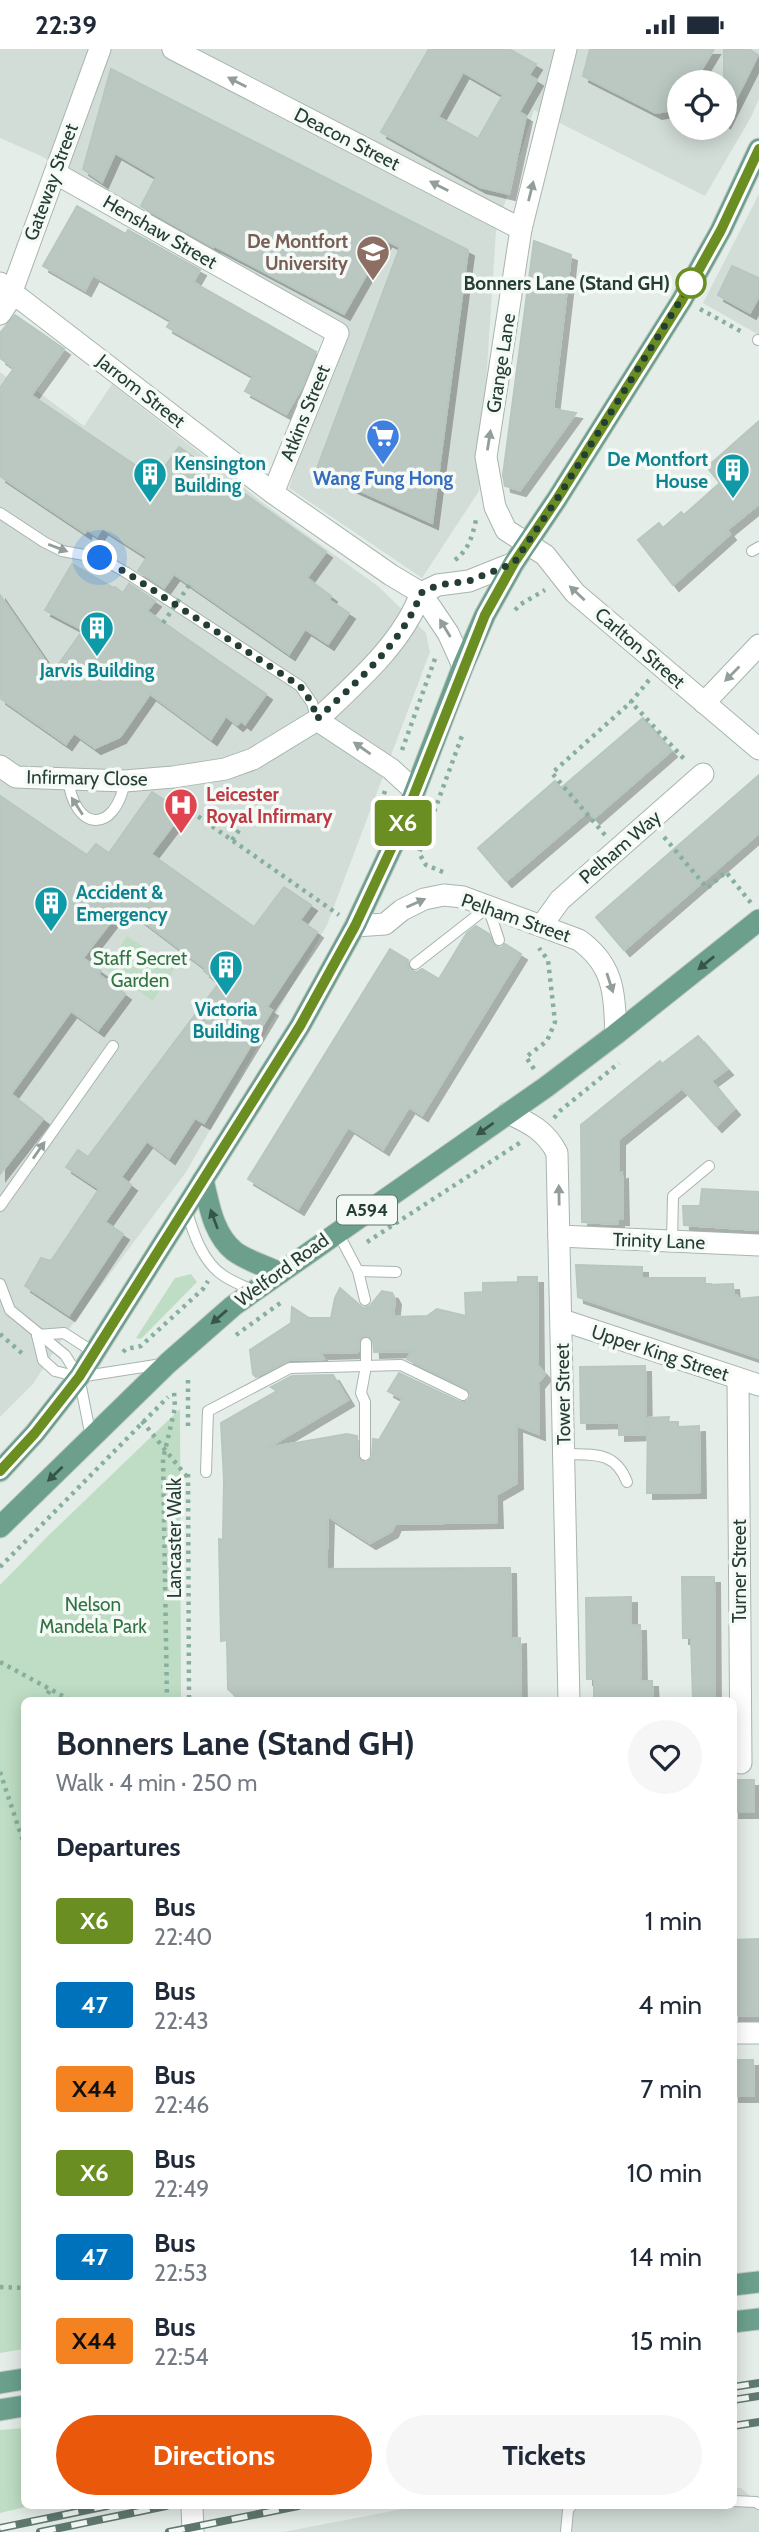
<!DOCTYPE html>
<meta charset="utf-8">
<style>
body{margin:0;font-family:Cabin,sans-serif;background:#f6f6f7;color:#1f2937;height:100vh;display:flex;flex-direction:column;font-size:26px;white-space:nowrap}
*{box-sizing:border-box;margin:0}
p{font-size:23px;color:#747a83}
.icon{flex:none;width:38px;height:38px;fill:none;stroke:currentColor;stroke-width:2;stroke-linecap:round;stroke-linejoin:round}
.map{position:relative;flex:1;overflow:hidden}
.drawer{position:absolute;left:21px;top:1648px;width:716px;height:812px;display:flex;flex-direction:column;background:#fff;border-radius:10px;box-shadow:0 4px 18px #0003}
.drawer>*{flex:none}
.badge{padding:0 14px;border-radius:5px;font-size:24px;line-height:46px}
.tools{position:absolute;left:667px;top:21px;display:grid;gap:14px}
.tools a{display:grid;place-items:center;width:70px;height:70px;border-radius:50%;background:#fff;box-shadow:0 4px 18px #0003;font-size:35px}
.you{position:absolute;width:35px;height:35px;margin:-18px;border:5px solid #fff;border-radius:50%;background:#1a73e8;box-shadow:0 0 0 10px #1a73e833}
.map>.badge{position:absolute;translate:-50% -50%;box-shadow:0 0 0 4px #fff}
h2{padding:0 35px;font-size:26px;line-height:63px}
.round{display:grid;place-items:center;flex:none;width:74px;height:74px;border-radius:37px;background:#f6f6f7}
.summary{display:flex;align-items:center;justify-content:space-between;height:119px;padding:0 35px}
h1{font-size:33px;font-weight:800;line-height:52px}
.button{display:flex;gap:14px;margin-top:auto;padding:14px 35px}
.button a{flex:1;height:80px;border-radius:42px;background:#ea580c;color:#fff;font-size:28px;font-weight:800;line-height:80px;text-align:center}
.button a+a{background:#f6f6f7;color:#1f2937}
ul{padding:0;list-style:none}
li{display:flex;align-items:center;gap:21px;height:84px;padding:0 35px}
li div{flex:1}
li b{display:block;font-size:26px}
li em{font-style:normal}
li .badge{min-width:77px;font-weight:700;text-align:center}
.status{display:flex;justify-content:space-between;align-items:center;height:49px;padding:0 35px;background:#fff;direction:ltr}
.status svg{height:19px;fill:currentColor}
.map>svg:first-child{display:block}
.built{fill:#d3ddd7;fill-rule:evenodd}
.green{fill:#bfddc4}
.building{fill:#bac8c1;stroke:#b7c7bf;stroke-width:2;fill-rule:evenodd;filter:url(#shadow)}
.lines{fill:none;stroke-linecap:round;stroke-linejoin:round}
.lane-casing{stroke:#a8b5ae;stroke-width:12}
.street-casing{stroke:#a8b5ae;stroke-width:23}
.primary-casing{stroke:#c2c9c6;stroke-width:23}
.path{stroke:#87af9e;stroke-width:4.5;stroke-dasharray:3.5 5;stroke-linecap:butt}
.lane{stroke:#fff;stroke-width:10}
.street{stroke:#fff;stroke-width:21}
.primary{stroke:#6ca08d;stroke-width:21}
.rail-casing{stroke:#607970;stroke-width:8}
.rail{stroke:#f5faf7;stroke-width:5;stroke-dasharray:16;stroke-linecap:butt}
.path-bridge{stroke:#87af9e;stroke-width:4.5;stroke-dasharray:3.5 5;stroke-linecap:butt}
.oneway{fill:#929e9a}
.oneway2{fill:#37564a}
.line-casing{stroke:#fff;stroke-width:16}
.line{stroke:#6b8e23;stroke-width:10}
.walk{stroke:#253e34;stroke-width:7;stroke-dasharray:0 12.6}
.stop-dot{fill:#fff;stroke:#6b8e23;stroke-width:3.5}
.labels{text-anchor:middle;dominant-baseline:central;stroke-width:7;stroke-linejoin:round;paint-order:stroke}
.shield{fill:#f5faf7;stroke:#63766e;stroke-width:2}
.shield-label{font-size:18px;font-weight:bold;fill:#253e34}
.street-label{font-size:19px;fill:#253e34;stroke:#f5faf7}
.education-label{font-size:19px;font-weight:bold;fill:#785e54;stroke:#f5faf7;text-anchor:end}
.stop-label{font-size:19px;font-weight:bold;fill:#253e34;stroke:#f5faf7;text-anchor:end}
.culture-label{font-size:19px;font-weight:bold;fill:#0d838f;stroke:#f5faf7;text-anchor:start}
.shop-label{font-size:19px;font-weight:bold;fill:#366cbe;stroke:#f5faf7}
.health-label{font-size:19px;font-weight:bold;fill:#be3a42;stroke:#f5faf7;text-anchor:start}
.park-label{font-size:19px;fill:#317343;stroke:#f5faf7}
</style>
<div class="status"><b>22:39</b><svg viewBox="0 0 49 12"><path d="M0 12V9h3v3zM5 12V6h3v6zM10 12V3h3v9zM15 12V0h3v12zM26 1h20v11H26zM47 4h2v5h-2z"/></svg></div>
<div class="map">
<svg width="759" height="2483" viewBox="0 0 759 2483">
<defs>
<filter id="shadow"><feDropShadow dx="6" dy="6" stdDeviation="0" flood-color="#0004"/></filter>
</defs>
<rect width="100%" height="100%" fill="#e5ede8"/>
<!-- built -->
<g class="built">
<path d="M0 0H759V50L751 68 705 147 534 61 496 182 479 442 422 529 289 439 338 284 41 107 0 89ZM679 33H724V79H679Z"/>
<polygon points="759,145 759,286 703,254"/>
<polygon points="0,323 32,348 37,342 84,377 112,335 267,457 379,538 426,584 430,603 327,876 186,1123 66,1284 33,1335 0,1368"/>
<polygon points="733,2438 741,2439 759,2455 759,2483 283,2483 419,2457 733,2457"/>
</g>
<!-- green -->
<g class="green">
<polygon points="127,887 175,919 153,952 105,920"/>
<polygon points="191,1225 197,1233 141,1290 136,1289 175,1229"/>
<polygon points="180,1360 181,1652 24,1652 24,2300 0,2304 0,1536 49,1486"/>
<polygon points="24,2379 24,2457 30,2457 0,2464 0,2381"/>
</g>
<!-- building -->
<g class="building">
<path d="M429 0H509L536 15 529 26 537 31 519 63 526 67 509 145 480 138 381 83ZM463 23 503 46 478 90 438 68Z"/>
<polygon points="590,0 714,0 694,33 679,33 679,60 656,64 583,27"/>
<polygon points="724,0 749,0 758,6 724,74"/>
<polygon points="111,20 468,201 432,474 316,422 400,198 386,191 344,265 213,196 213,198 141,157 156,128 115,104 102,133 83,120"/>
<polygon points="77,157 126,185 128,181 200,221 193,233 316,303 302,338 286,365 245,342 253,327 167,278 171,271 93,226 85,241 43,217"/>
<polygon points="534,192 571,206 553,360 576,364 520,441 505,437 503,426"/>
<polygon points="732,217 759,229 759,247 750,264 718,246"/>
<polygon points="15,266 64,300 31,346 156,430 179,398 326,503 307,529 331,547 329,551 349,564 328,595 305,580 289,605 174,525 164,539 138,522 147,508 102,479 97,487 86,480 85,484 0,427 0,339 14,319 0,309 0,284"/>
<polygon points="759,372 759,455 727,481 730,485 673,536 638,491 659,474 663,479 681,463 684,466 720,434 707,418"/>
<polygon points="72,515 114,539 115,538 123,544 129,535 155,552 147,562 266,645 245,675 241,672 237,676 226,667 211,690 150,645 120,688 95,699 74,684 66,695 0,649 0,546 53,623 83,581 45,561"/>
<polygon points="643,669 671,702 594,769 588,762 506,832 478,799 555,732 561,739"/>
<polygon points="759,726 759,784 624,901 596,868"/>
<polygon points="152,743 183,763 151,805 254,878 284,838 311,856 300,871 317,883 267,958 272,961 204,1074 195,1069 169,1109 147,1092 121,1128 131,1136 105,1173 123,1185 69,1266 25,1237 41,1209 51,1212 99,1140 66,1118 78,1101 88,1108 219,934 204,922 206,920 123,857 83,909 101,922 98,925 125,945 98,981 71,962 11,1045 43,1070 0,1125 0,747 87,806 96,795 109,804"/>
<polygon points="476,877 489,885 494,897 501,899 505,895 521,905 422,1066 409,1058 383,1100 348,1078 298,1160 248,1130 390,900 408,911 407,917 411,922 417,923 422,920 439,930 467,884"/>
<polygon points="698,987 727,1020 711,1032 734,1060 716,1077 682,1039 619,1090 619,1125 622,1124 623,1170 618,1170 618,1175 582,1173 581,1076 660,1012 662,1015"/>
<polygon points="702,1140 759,1143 759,1181 684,1176 683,1157 700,1157"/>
<polygon points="576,1216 642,1218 642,1229 705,1229 705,1236 733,1235 734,1246 737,1246 738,1250 759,1248 759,1309 578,1248"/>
<polygon points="518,1228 537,1228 538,1317 545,1325 538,1334 539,1385 516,1376 517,1434 496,1446 497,1473 395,1475 392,1482 370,1494 328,1467 327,1502 327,1520 510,1519 511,1590 520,1589 521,1652 241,1652 228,1640 227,1591 221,1592 219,1490 223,1491 224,1431 221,1374 277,1342 271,1338 292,1327 333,1326 348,1351 267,1399 347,1385 357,1387 358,1409 366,1414 372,1409 373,1390 379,1391 403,1350 388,1342 399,1324 460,1353 468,1352 471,1346 466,1339 407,1310 412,1302 374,1303 373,1291 367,1286 359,1291 358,1303 323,1304 318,1301 324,1310 289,1311 256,1328 253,1325 250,1301 291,1274 292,1258 309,1269 331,1269 335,1249 340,1239 363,1259 370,1257 382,1242 392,1244 395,1250 393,1268 427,1267 437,1260 466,1267 465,1244 483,1243 483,1234 518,1233"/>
<polygon points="645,1317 646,1385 619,1386 619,1373 581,1374 580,1318"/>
<polygon points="669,1368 668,1373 678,1373 678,1378 699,1377 700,1443 647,1444 648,1369"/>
<polygon points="682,1528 714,1528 715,1652 693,1652 691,1589 683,1589"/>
<polygon points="631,1548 631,1576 640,1576 641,1632 652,1632 653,1652 594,1652 594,1630 587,1630 586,1549"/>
<rect x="733" y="1731" width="21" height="32"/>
<polygon points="759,1890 759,1967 733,1966 733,1891"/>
<polygon points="733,2011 753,2011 754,2047 733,2047"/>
</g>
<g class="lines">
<!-- lane casing -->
<g class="lane-casing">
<g id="lane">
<polyline points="758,291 759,291"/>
<polyline points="0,464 44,493 62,502 101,509 127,524 300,637 312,654 317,671"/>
<polyline points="752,502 759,498"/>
<path d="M68 729C74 783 115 786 125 732"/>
<polyline points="415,915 488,858 499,891"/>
<polyline points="0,1157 113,997"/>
<path d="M186 1160C193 1183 202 1213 224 1227 233 1233 244 1237 254 1242"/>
<polyline points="337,1182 358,1222 365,1251"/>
<polyline points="672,1193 673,1147 709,1117"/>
<polyline points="358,1222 396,1223"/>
<polyline points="0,1235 10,1261 65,1306 79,1328 91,1388"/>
<polyline points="37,1286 43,1311 55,1322 79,1328 162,1315"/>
<polyline points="37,1286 64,1284 95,1304"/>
<path d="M564 1405C592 1406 615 1401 627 1433"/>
<polyline points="365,1406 365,1353 361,1344 366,1317 366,1294"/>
<polyline points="206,1423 208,1362 290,1319 401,1316 463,1346"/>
<polyline points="733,2452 756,2453 759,2455"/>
<polyline points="566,2483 568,2461 571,2457"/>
</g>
</g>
<!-- street casing -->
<g class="street-casing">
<g id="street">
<polyline points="173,0 521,180"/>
<polyline points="566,0 521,180 486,408 495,458 506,481 545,506 575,544 759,700"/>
<polyline points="55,124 338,284 273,444"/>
<polyline points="0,234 273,444 391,526 421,544 448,584 463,617"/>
<polyline points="0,265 8,253 100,0"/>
<polyline points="421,544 438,536 469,532 514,514"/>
<polyline points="704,654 759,596"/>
<path d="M317 671C355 635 403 594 421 544"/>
<polyline points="0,717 16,728 125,732 173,728 225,720 253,710 317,671 391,720 415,742"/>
<polyline points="542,876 560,851 703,725"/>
<path d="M355 877 385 875 402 861 424 850 444 846 463 848 579 891C615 917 614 945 616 985"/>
<path d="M508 1064C530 1074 546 1082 557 1104L569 1652"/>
<polyline points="559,1187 759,1196"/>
<polyline points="562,1271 759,1336"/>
<polyline points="738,1330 741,1714"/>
<polyline points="733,1984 759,1984"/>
<polyline points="192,2457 193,2483"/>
</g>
</g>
<!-- primary casing -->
<g class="primary-casing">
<g id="primary">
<path d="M203 1131C209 1155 213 1185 234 1202 247 1212 266 1217 280 1224"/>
<polyline points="0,1422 35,1384 79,1328 300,977 355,877 400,781 463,617 485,566 514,514 557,450 682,251 721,181 759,100"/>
<polyline points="0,1478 168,1314 233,1257 546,1038 616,985 759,871"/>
<polyline points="733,2236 759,2233"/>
<polyline points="733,2273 759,2270"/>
<polyline points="0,2334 24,2330"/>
<polyline points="0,2361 24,2357"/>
</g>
</g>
<!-- path -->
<g class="path">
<polyline points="700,260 744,284"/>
<path d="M455 511C469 500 472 488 476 471"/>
<polyline points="515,561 521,555 545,541"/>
<polyline points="649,631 631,653 687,713"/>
<polyline points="402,701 436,607"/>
<polyline points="385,742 380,756 388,758"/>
<polyline points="182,749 186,759 339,866"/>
<polyline points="605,786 552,724 631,653"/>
<polyline points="664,788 707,839 726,823 751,854"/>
<polyline points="232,791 240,780"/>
<polyline points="443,823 426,816 419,804 463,684"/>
<polyline points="534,1020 526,1008 547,992 555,973 548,911 539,899"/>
<polyline points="554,1069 561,1061 619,1014"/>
<polyline points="367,1193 521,1093"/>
<polyline points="0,1285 25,1307"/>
<polyline points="236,1286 283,1252"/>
<polyline points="123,1303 126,1300 141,1297 203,1240 208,1232"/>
<polyline points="142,1372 187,1428"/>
<polyline points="188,1377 188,1326"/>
<polyline points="188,1425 189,1652"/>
<polyline points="0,1518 168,1348"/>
<polyline points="0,1613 72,1652"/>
<polyline points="43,1652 50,1641"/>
<polyline points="167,1652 163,1410 175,1359 174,1342"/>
<polyline points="0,1723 24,1795"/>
<polyline points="0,2238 24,2239"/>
</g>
<!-- lane -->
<use href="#lane" class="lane"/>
<!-- street -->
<use href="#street" class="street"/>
<!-- primary -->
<use href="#primary" class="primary"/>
<!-- rail casing -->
<g class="rail-casing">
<g id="rail">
<polyline points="733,2338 759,2334"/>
<polyline points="733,2351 759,2347"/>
<polyline points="733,2377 759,2373"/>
<polyline points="0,2479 107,2457"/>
<polyline points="40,2483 166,2457"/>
<polyline points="169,2483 298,2457"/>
</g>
</g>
<!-- rail -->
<use href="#rail" class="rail"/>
<!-- path-bridge -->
<polyline class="path-bridge" points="163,574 190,535"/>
</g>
<!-- one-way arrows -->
<defs><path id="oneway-solid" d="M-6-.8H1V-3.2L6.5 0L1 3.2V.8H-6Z" transform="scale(1.75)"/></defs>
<g class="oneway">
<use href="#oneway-solid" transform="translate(237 33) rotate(-153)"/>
<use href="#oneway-solid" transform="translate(439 137) rotate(-153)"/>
<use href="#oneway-solid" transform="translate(531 142) rotate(-76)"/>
<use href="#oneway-solid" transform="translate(489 391) rotate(-81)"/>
<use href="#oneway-solid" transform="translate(58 499) rotate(21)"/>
<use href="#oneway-solid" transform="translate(577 544) rotate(-137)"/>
<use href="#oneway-solid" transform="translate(445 579) rotate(-121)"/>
<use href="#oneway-solid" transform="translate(732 625) rotate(135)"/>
<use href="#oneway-solid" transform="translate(362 699) rotate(-145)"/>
<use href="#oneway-solid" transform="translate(77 757) rotate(-123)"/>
<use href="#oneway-solid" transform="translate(416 854) rotate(-24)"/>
<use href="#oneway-solid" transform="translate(610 934) rotate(72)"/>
<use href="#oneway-solid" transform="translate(39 1101) rotate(-55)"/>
<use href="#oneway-solid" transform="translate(559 1146) rotate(-91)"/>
</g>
<g class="oneway2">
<use href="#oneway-solid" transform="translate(706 914) rotate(141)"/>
<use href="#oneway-solid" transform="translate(485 1080) rotate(145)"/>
<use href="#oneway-solid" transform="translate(214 1170) rotate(-110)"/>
<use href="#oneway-solid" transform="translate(219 1268) rotate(139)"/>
<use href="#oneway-solid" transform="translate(55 1425) rotate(136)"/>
</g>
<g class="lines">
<!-- line casing -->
<g class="line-casing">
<polyline id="line" points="0,1422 35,1384 79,1328 300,977 355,877 400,781 485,566 514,514 557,450 682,251 721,181 759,100"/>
</g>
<!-- line -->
<use href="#line" class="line"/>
<!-- walk -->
<path class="walk" d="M100 509 127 524 300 637 312 654 317 670C355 634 403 594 421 544L438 536 469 532 514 514 557 450 695 228 691 234"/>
</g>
<!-- icons -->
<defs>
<g id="university-pin" transform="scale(1.75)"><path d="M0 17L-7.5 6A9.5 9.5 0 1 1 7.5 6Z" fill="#8d6e63" stroke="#f5faf7"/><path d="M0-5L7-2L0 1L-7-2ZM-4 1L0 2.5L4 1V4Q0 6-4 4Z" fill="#fff"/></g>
<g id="supermarket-pin" transform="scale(1.75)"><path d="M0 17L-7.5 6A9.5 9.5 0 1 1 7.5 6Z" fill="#3f7fe0" stroke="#f5faf7"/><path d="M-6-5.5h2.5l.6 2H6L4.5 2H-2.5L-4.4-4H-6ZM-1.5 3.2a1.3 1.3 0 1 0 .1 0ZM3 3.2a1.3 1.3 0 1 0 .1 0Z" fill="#fff"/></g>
<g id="building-pin" transform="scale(1.75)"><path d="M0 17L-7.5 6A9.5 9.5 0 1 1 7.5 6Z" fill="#0f9aa8" stroke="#f5faf7"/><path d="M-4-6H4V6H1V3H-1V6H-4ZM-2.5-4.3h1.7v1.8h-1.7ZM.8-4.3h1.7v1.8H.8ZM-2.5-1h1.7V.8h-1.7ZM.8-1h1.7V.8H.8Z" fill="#fff"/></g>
<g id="hospital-pin" transform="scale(1.75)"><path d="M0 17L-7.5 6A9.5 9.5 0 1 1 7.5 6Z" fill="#e0444e" stroke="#f5faf7"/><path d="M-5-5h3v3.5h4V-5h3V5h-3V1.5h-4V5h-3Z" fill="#fff"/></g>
</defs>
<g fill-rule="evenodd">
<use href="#university-pin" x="373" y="203"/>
<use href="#supermarket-pin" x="383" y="387"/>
<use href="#building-pin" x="733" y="421"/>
<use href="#building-pin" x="150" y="425"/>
<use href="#building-pin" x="97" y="579"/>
<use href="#hospital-pin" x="181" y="756"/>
<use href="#building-pin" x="51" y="854"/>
<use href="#building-pin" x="226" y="918"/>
</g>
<!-- markers -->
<circle class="stop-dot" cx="691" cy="234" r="14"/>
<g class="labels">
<!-- shield labels -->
<rect class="shield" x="337" y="1146.5" width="60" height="29" rx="5"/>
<g class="shield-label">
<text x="367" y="1161">A594</text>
</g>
<!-- street labels -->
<g class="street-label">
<text transform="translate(347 90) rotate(27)">Deacon Street</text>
<text transform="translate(51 133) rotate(-70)">Gateway Street</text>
<text transform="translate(160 183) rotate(30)">Henshaw Street</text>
<text transform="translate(501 314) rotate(-81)">Grange Lane</text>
<text transform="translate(141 342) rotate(38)">Jarrom Street</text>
<text transform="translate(305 364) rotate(-68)">Atkins Street</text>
<text transform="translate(640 599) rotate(41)">Carlton Street</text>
<text transform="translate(87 729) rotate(1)">Infirmary Close</text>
<text transform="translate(620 798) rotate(-41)">Pelham Way</text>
<text transform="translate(516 869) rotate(19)">Pelham Street</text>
<text transform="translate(659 1192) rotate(2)">Trinity Lane</text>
<text transform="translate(282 1221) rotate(-36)">Welford Road</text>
<text transform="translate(660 1304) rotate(18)">Upper King Street</text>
<text transform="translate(563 1345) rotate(-91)">Tower Street</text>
<text transform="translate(174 1489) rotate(-90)">Lancaster Walk</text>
<text transform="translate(739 1522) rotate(-90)">Turner Street</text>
</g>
<!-- education labels -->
<g class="education-label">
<text x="348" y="192">De Montfort<tspan x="348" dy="22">University</tspan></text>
</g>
<!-- stop labels -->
<g class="stop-label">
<text x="670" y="234">Bonners Lane (Stand GH)</text>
</g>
<!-- culture labels -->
<g class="culture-label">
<text x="708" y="410" text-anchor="end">De Montfort<tspan x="708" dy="22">House</tspan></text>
<text x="174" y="414">Kensington<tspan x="174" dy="22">Building</tspan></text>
<text x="97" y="621" text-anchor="middle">Jarvis Building</text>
<text x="76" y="843">Accident &amp;<tspan x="76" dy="22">Emergency</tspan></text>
<text x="226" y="960" text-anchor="middle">Victoria<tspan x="226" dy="22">Building</tspan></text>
</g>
<!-- shop labels -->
<g class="shop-label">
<text x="383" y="429">Wang Fung Hong</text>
</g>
<!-- health labels -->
<g class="health-label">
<text x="206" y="745">Leicester<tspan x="206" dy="22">Royal Infirmary</tspan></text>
</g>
<!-- park labels -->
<g class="park-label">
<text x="140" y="909">Staff Secret<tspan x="140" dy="22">Garden</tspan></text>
<text x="93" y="1555">Nelson<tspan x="93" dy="22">Mandela Park</tspan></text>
</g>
</g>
</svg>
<div class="tools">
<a><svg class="icon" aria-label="locate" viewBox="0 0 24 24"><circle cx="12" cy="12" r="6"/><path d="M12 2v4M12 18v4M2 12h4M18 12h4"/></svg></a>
</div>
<div class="you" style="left:100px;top:509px"></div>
<b class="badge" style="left:403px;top:774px;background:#6b8e23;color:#fff">X6</b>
<section class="drawer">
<div class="summary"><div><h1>Bonners Lane (Stand GH)</h1><p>Walk · 4 min · 250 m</p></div><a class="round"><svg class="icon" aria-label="heart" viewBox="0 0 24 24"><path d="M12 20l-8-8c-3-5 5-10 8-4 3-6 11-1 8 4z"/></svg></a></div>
<h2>Departures</h2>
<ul>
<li><span class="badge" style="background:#6b8e23;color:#fff">X6</span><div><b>Bus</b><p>22:40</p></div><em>1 min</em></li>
<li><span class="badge" style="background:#0072bc;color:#fff">47</span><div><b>Bus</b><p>22:43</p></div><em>4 min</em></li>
<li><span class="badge" style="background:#f58220;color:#111">X44</span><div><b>Bus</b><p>22:46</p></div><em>7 min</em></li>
<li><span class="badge" style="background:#6b8e23;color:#fff">X6</span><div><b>Bus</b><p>22:49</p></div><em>10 min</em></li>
<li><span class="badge" style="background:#0072bc;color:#fff">47</span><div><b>Bus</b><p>22:53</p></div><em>14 min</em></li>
<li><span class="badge" style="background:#f58220;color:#111">X44</span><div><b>Bus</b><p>22:54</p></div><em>15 min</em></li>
</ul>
<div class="button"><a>Directions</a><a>Tickets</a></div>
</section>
</div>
